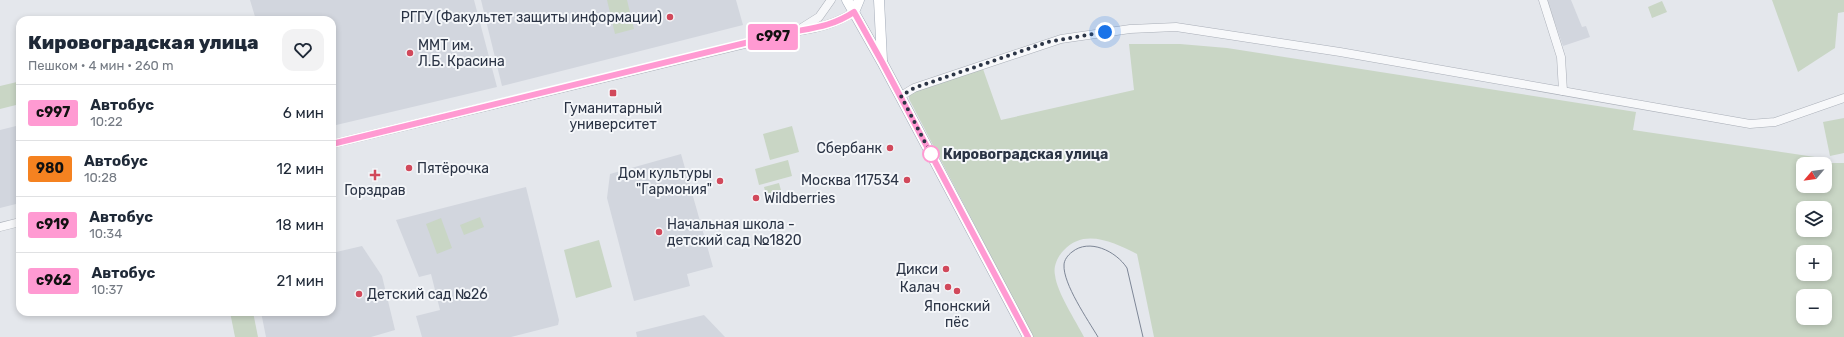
<!DOCTYPE html>
<html lang="ru">
<meta charset="utf-8">
<style>
body{margin:0;font-family:Rubik,sans-serif;background:#f2f2f3;color:#1f2937;height:100vh;display:flex;flex-direction:column;font-size:15px;white-space:nowrap}
*{box-sizing:border-box;margin:0}
p{font-size:13px;color:#747a83}
.icon{flex:none;width:22px;height:22px;fill:none;stroke:currentColor;stroke-width:2;stroke-linecap:round;stroke-linejoin:round}
.map{position:relative;flex:1;overflow:hidden}
.panel{position:absolute;left:16px;top:16px;width:320px;height:300px;display:flex;flex-direction:column;background:#fff;border-radius:12px;box-shadow:0 2px 6px #0003}
.panel>*{flex:none}
.badge{padding:0 8px;border-radius:3px;font-size:14px;line-height:26px}
.needle{width:26px;rotate:241deg}
.controls{position:absolute;left:1796px;top:157px;display:grid;gap:8px}
.controls a{display:grid;place-items:center;width:36px;height:36px;border-radius:8px;background:#fff;box-shadow:0 2px 6px #0003;font-size:20px}
.you{position:absolute;width:20px;height:20px;margin:-10px;border:3px solid #fff;border-radius:50%;background:#1a73e8;box-shadow:0 0 0 6px #1a73e833}
.map>.badge{position:absolute;translate:-50% -50%;box-shadow:0 0 0 2px #fff}
.round{display:grid;place-items:center;flex:none;width:42px;height:42px;border-radius:12px;background:#f2f2f3}
.headline{display:flex;align-items:center;justify-content:space-between;height:68px;padding:0 12px}
h1{font-size:19px;font-weight:800;line-height:30px}
ul{padding:0;list-style:none}
li{display:flex;align-items:center;gap:12px;height:56px;padding:0 12px;border-top:1px solid #e0e1e3}
li div{flex:1}
li b{display:block;font-size:15px}
li em{font-style:normal}
li .badge{min-width:44px;font-weight:700;text-align:center}
.map>svg:first-child{display:block}
.built{fill:#d2d6de}
.green{fill:#c9d6c5;fill-rule:evenodd}
.lines{fill:none;stroke-linecap:round;stroke-linejoin:round}
.minor-casing{stroke:#a9aeb7;stroke-width:9}
.major-casing{stroke:#a3abb8;stroke-width:11}
.minor{stroke:#f7f8fa;stroke-width:8}
.major{stroke:#fff;stroke-width:10}
.tram{stroke:#7d8696;stroke-width:1}
.line-casing{stroke:#fff;stroke-width:9}
.line{stroke:#ff9ad2;stroke-width:6}
.walk{stroke:#2b3445;stroke-width:4;stroke-dasharray:0 7.2}
.poi-dot{fill:#d1495b;stroke:#f4f6f9;stroke-width:1.5}
.stop-dot{fill:#fff;stroke:#ff9ad2;stroke-width:2}
.labels{text-anchor:middle;dominant-baseline:central;stroke-width:4;stroke-linejoin:round;paint-order:stroke}
.poi-label{font-size:14px;fill:#2b3445;stroke:#f4f6f9;text-anchor:end}
.stop-label{font-size:14px;font-weight:bold;fill:#2b3445;stroke:#f4f6f9;text-anchor:start}
</style>
<div class="map">
<svg width="1844" height="337" viewBox="0 0 1844 337">
<rect width="100%" height="100%" fill="#e4e7ec"/>
<!-- built -->
<g class="built">
<polygon points="250,0 474,0 497,87 332,126 332,20 256,20"/>
<polygon points="481,0 736,0 743,25 502,86"/>
<polygon points="1547,0 1571,0 1582,27 1586,26 1590,37 1563,46"/>
<polygon points="20,125 20,203 0,208 0,130"/>
<polygon points="681,154 713,267 687,274 690,286 634,301 607,198 610,174"/>
<polygon points="526,187 559,320 558,325 511,337 422,337 416,316 440,310 431,274 419,277 396,220"/>
<polygon points="362,246 382,276 395,330 371,337 266,337 261,312 332,312 332,253"/>
<polygon points="704,315 725,337 637,337 636,332"/>
</g>
<!-- green -->
<g class="green">
<polygon points="607,0 627,0 634,29 615,34"/>
<polygon points="1772,0 1844,0 1844,12 1838,13 1835,48 1798,72"/>
<polygon points="1662,1 1667,12 1652,18 1648,7"/>
<path d="M1129 44H1180L1227 48 1636 112 1633 130 1815 157 1831 163H1844V337H1154L1137 254C1114 242 1084 228 1064 250 1058 256 1053 266 1055 275 1057 293 1076 321 1084 337H1033L909 99V93L983 69 1001 120 1134 90ZM1803 164H1825V186H1803ZM1803 208H1825V230H1803ZM1803 252H1825V274H1803ZM1803 296H1825V318H1803Z"/>
<polygon points="17,82 20,94 20,104 0,109 0,86"/>
<polygon points="1844,118 1844,153 1830,156 1823,122"/>
<polygon points="792,126 799,152 770,160 763,134"/>
<polygon points="788,160 792,176 759,185 755,169"/>
<polygon points="779,183 782,194 767,198 764,187"/>
<polygon points="480,217 484,227 464,235 460,225"/>
<polygon points="441,218 452,248 437,254 426,224"/>
<polygon points="599,240 612,287 576,298 564,250"/>
<polygon points="230,312 253,312 258,337 235,337"/>
</g>
<g class="lines">
<!-- minor casing -->
<g class="minor-casing">
<g id="minor">
<polyline points="1543,0 1561,57 1563,91"/>
<polyline points="800,29 819,17 831,0"/>
<polyline points="901,96 914,88 1061,39 1130,29 1176,27 1340,52 1750,124 1775,122 1844,98"/>
<path d="M332 144 794 32C816 28 834 25 854 12"/>
<polyline points="0,227 20,222"/>
</g>
</g>
<!-- major casing -->
<g class="major-casing">
<g id="major">
<polyline points="847,0 882,62 1028,337"/>
<polyline points="879,0 882,60"/>
<polyline points="854,12 859,0"/>
</g>
</g>
<!-- minor -->
<use href="#minor" class="minor"/>
<!-- major -->
<use href="#major" class="major"/>
<!-- tram -->
<path class="tram" d="M1098 337C1088 320 1063 284 1064 265 1064 260 1068 255 1072 252 1089 238 1116 251 1127 268L1143 337"/>
</g>
<g class="lines">
<!-- line casing -->
<g class="line-casing">
<path id="line" d="M332 144 782 34C809 28 830 28 854 12L882 62 1028 337"/>
</g>
<!-- line -->
<use href="#line" class="line"/>
<!-- walk -->
<polyline class="walk" points="931,154 901,96 914,88 1048,42 1105,32"/>
</g>
<!-- markers -->
<g class="poi-dot">
<circle cx="670" cy="17" r="4"/>
<circle cx="410" cy="53" r="4"/>
<rect x="609" y="89" width="8" height="8" rx="2"/>
<circle cx="890" cy="148" r="4"/>
<circle cx="409" cy="168" r="4"/>
<path d="M373 169h4v4h4v4h-4v4h-4v-4h-4v-4h4z"/>
<circle cx="907" cy="180" r="4"/>
<circle cx="720" cy="181" r="4"/>
<circle cx="756" cy="198" r="4"/>
<circle cx="659" cy="232" r="4"/>
<circle cx="946" cy="269" r="4"/>
<circle cx="948" cy="287" r="4"/>
<circle cx="957" cy="291" r="4"/>
<circle cx="359" cy="294" r="4"/>
</g>
<circle class="stop-dot" cx="931" cy="154" r="8"/>
<g class="labels">
<!-- poi labels -->
<g class="poi-label">
<text x="662" y="17">РГГУ (Факультет защиты информации)</text>
<text x="418" y="45" text-anchor="start">ММТ им.<tspan x="418" dy="16">Л.Б. Красина</tspan></text>
<text x="613" y="108" text-anchor="middle">Гуманитарный<tspan x="613" dy="16">университет</tspan></text>
<text x="882" y="148">Сбербанк</text>
<text x="417" y="168" text-anchor="start">Пятёрочка</text>
<text x="712" y="173">Дом культуры<tspan x="712" dy="16">"Гармония"</tspan></text>
<text x="899" y="180">Москва 117534</text>
<text x="375" y="190" text-anchor="middle">Горздрав</text>
<text x="764" y="198" text-anchor="start">Wildberries</text>
<text x="667" y="224" text-anchor="start">Начальная школа -<tspan x="667" dy="16">детский сад №1820</tspan></text>
<text x="938" y="269">Дикси</text>
<text x="940" y="287">Калач</text>
<text x="367" y="294" text-anchor="start">Детский сад №26</text>
<text x="957" y="306" text-anchor="middle">Японский<tspan x="957" dy="16">пёс</tspan></text>
</g>
<!-- stop labels -->
<g class="stop-label">
<text x="943" y="154">Кировоградская улица</text>
</g>
</g>
</svg>
<div class="controls">
<a><svg class="needle" viewBox="-14 -14 28 28"><path d="M0-13l5 13h-10z" fill="#e53935"/><path d="M0 13l5-13h-10z" fill="#747a83"/></svg></a>
<a><svg class="icon" aria-label="layers" viewBox="0 0 24 24"><path d="M12 4l9 5-9 5-9-5zM3 14l9 5 9-5"/></svg></a>
<a>+</a>
<a>−</a>
</div>
<div class="you" style="left:1105px;top:32px"></div>
<b class="badge" style="left:773px;top:37px;background:#ff9ad2;color:#111">с997</b>
<section class="panel">
<div class="headline"><div><h1>Кировоградская улица</h1><p>Пешком · 4 мин · 260 m</p></div><a class="round"><svg class="icon" aria-label="heart" viewBox="0 0 24 24"><path d="M12 20l-8-8c-3-5 5-10 8-4 3-6 11-1 8 4z"/></svg></a></div>
<ul>
<li><span class="badge" style="background:#ff9ad2;color:#111">с997</span><div><b>Автобус</b><p>10:22</p></div><em>6 мин</em></li>
<li><span class="badge" style="background:#f58220;color:#111">980</span><div><b>Автобус</b><p>10:28</p></div><em>12 мин</em></li>
<li><span class="badge" style="background:#ff9ad2;color:#111">с919</span><div><b>Автобус</b><p>10:34</p></div><em>18 мин</em></li>
<li><span class="badge" style="background:#ff9ad2;color:#111">с962</span><div><b>Автобус</b><p>10:37</p></div><em>21 мин</em></li>
</ul>
</section>
</div>
